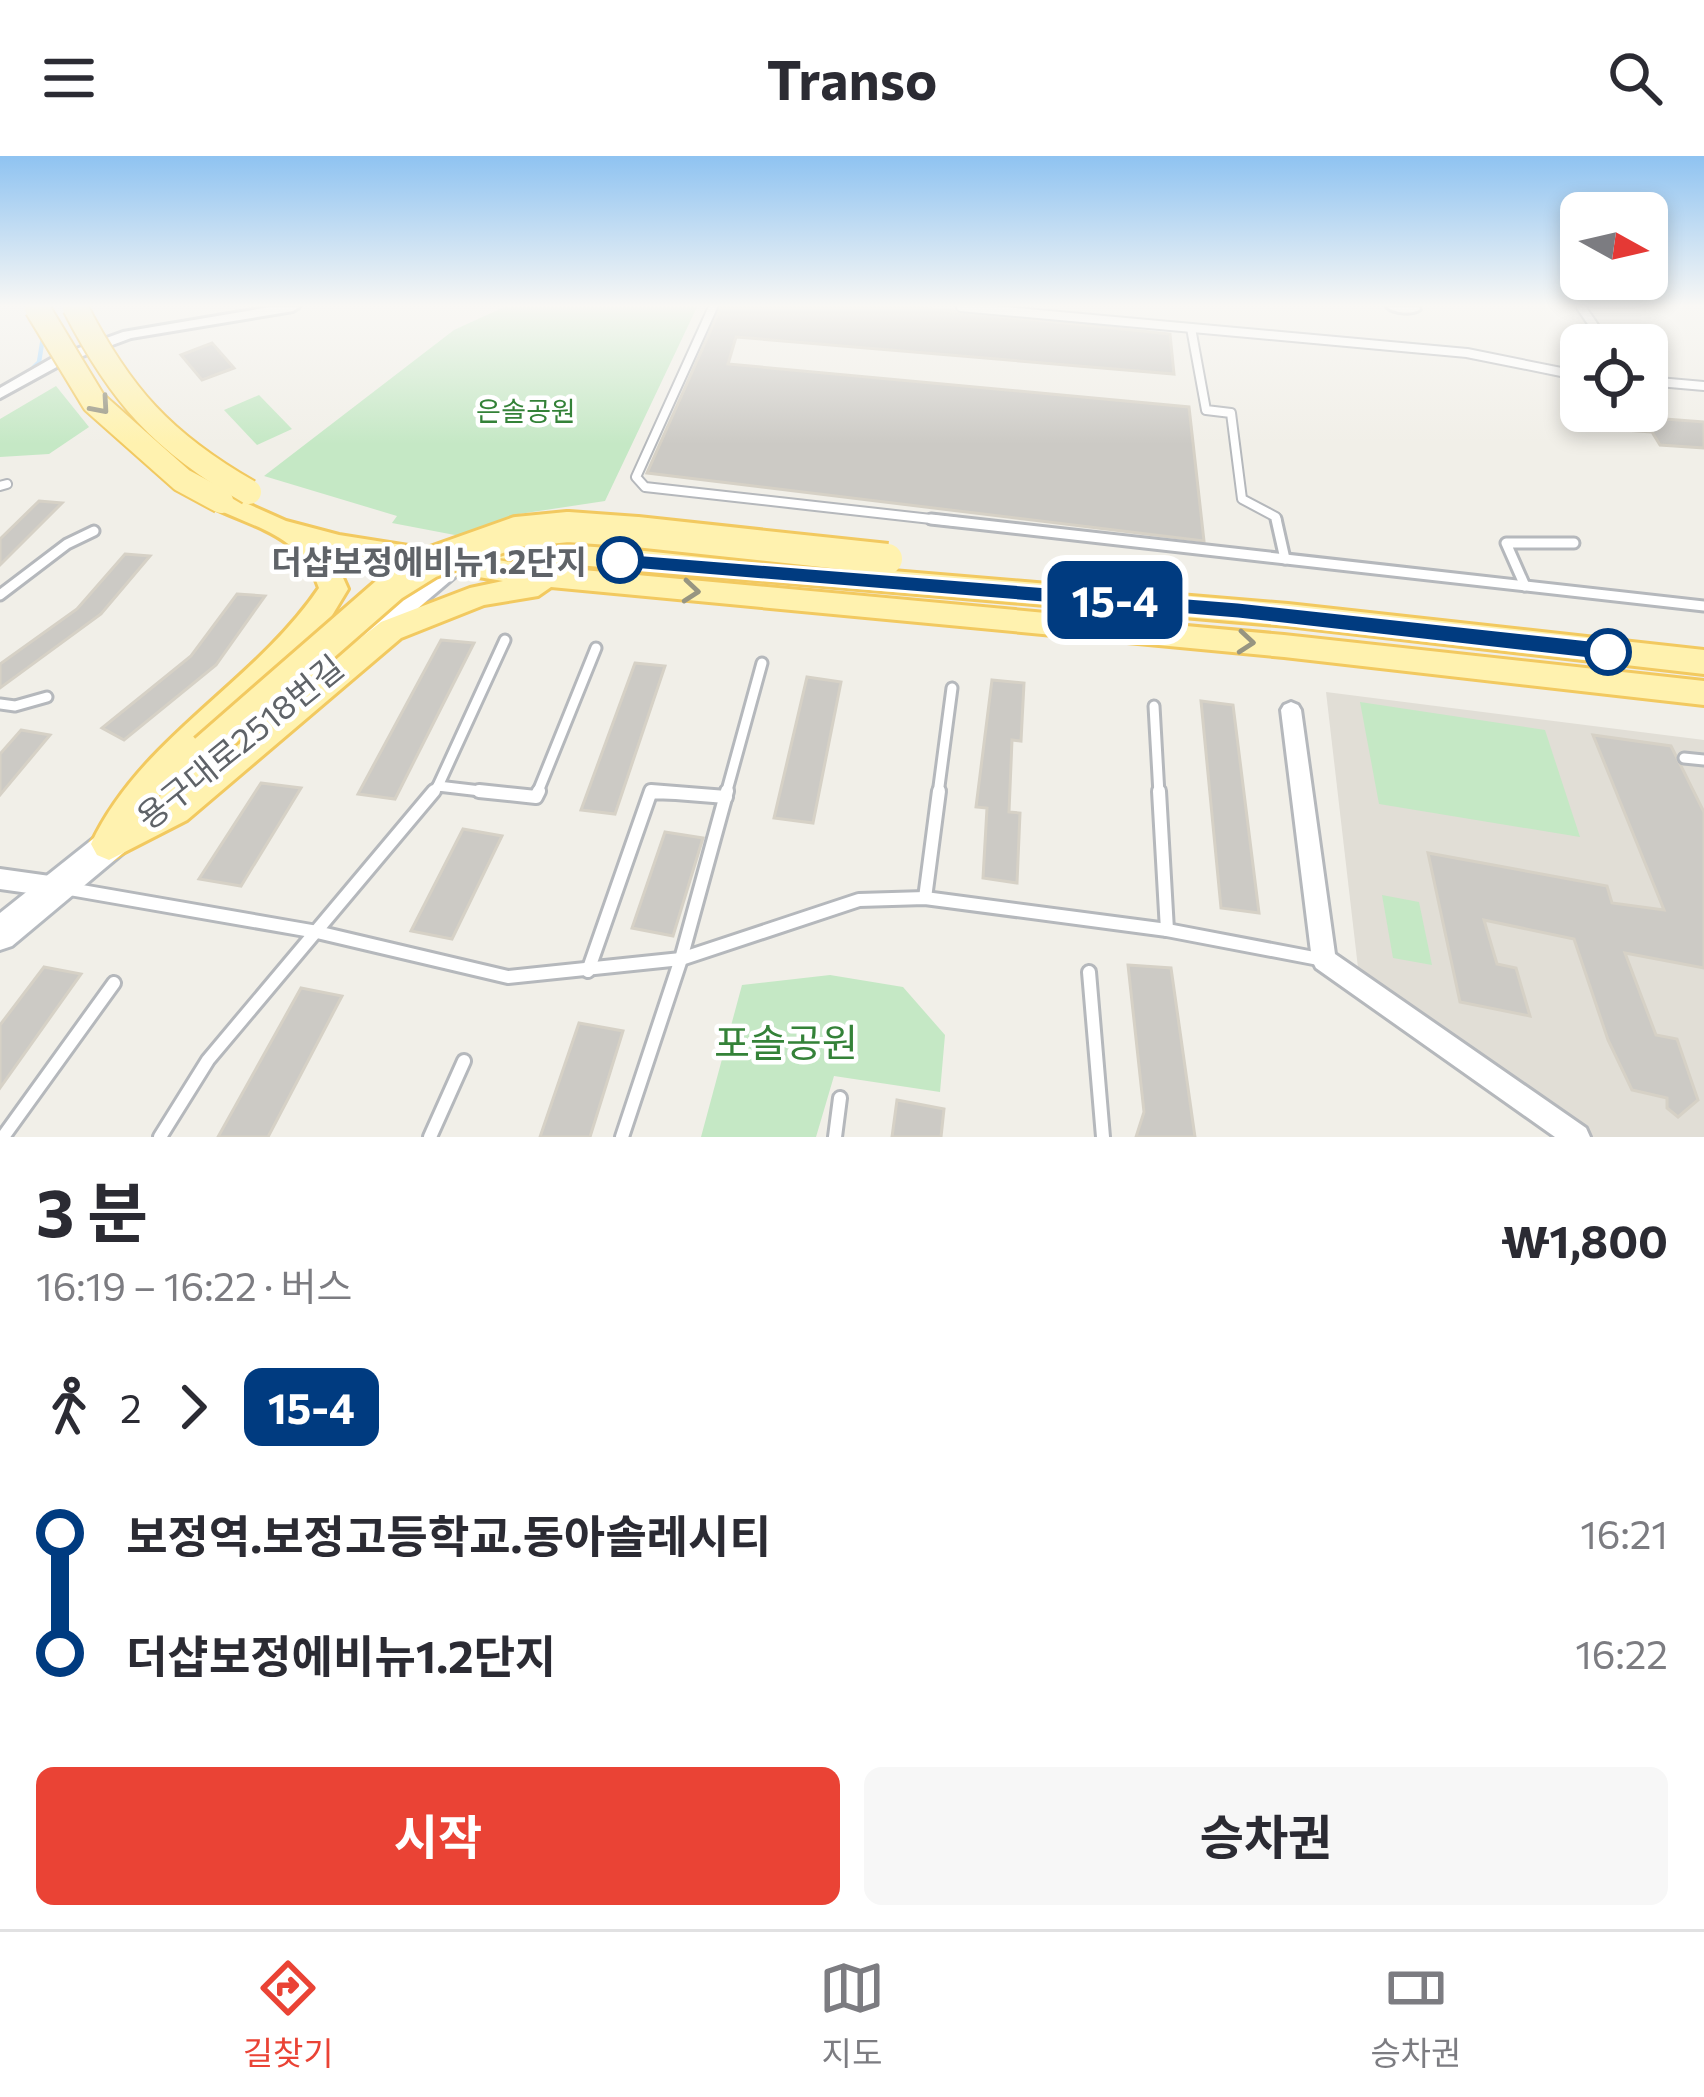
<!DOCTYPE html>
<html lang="ko">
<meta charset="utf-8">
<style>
body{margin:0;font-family:Commissioner,"Noto Sans KR",sans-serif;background:#f7f7f7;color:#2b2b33;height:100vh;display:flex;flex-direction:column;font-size:45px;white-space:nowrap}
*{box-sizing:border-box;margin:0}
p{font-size:39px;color:#7c7c81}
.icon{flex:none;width:66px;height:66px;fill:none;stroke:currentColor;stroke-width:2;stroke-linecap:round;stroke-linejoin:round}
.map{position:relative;height:981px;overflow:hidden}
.panel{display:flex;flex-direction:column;background:#fff;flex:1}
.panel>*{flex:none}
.badge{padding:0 24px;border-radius:18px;font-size:42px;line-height:78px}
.needle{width:78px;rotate:98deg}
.fabs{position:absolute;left:1560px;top:36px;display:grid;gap:24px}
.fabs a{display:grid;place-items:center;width:108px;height:108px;border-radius:18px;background:#fff;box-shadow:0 6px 18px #0003;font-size:60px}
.map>.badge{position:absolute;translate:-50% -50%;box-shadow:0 0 0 6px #fff}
.legs{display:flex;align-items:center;gap:18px;height:132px;padding:0 36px;font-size:39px}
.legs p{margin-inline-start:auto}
.head{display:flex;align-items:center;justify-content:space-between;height:204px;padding:0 36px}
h1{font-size:66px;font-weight:700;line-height:90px}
.button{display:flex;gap:24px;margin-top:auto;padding:24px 36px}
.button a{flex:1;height:138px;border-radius:18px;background:#ea4335;color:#fff;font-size:48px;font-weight:700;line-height:138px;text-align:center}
.button a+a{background:#f7f7f7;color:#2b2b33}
ul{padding:0 36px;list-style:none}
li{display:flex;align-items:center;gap:42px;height:120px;font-size:45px}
li i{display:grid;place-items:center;width:18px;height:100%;margin:0 15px;background:currentColor}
li i::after{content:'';width:30px;height:30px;margin:-15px;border:9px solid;border-radius:50%;background:#fff}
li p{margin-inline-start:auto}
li:first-child i{background:linear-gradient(#0000 50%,currentColor 0)}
li:last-child i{background:linear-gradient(currentColor 50%,#0000 0)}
header{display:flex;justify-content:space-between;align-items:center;height:156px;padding:0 36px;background:#fff;font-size:54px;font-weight:700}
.tabs{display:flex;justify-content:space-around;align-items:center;height:168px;border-top:3px solid #e1e1e2;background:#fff;font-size:33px;color:#7c7c81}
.tabs a{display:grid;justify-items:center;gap:6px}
.tabs .active{color:#ea4335}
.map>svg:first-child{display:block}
.education{fill:#e1ded6}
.green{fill:#c5e8c5}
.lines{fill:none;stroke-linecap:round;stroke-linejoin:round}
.stream{stroke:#aadaff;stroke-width:4.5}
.building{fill:#cccac5;stroke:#d6d1c6;stroke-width:3}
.lane-far2-casing{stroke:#b5b8bc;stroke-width:12}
.lane-far1-casing{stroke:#b5b8bc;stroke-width:15}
.lane-casing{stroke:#b5b8bc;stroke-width:18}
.street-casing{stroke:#b5b8bc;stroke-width:6}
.secondary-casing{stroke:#b6babf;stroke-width:6}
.primary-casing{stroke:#f2c960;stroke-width:6}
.lane-far2{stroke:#fff;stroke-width:8}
.lane-far1{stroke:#fff;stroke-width:9}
.lane{stroke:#fff;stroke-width:12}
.street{fill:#fff;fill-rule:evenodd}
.secondary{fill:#fff;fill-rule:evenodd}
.primary{fill:#fff2af;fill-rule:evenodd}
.primary-bridge-far1-casing{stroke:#f2c960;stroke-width:28;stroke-linecap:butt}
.primary-bridge-casing{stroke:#f2c960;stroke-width:36;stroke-linecap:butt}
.primary-bridge-far1{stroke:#fff2af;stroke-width:24}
.primary-bridge{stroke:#fff2af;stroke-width:30}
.oneway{stroke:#979581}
.line-1{fill:#003b80;stroke:#fff;stroke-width:3}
.stop-1-dot{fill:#fff;stroke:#003b80;stroke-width:6}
.labels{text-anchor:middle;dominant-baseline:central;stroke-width:9;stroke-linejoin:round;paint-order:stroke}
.far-park-label{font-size:27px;fill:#348238;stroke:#fff}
.stop-label{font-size:33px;font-weight:bold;fill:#5f6368;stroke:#fff;text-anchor:end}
.street-label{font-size:33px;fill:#5f6368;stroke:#fff}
.near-park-label{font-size:39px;fill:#348238;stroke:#fff}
</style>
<header><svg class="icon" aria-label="menu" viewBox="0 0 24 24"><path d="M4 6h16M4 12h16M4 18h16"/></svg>Transo<svg class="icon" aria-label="search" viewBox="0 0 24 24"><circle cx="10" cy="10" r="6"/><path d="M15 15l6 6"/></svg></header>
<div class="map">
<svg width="1704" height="981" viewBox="0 0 1704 981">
<rect width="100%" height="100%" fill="#f1efe8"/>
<!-- education -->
<polygon class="education" points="1326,536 1704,584 1704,981 1577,981 1360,829"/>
<!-- green -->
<g class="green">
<polygon points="504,151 697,151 605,345 519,358 460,380 392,367 397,360 264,320 454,174"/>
<polygon points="56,230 89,271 49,298 0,301 0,263"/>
<polygon points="259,239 292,273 257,289 224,254"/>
<polygon points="1360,546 1545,574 1580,681 1379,648"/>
<polygon points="1382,739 1419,746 1432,809 1393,802"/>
<polygon points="830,819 903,831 945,879 940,936 834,920 816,981 701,981 742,829"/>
</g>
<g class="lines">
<!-- stream -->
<polyline class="stream" points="29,216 39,206 43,181"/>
</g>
<!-- building -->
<g class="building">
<polygon points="721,151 914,151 1170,178 1174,218 736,181 728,208 1189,251 1204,385 647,317"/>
<polygon points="212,187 234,212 202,224 181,199"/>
<polygon points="1601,258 1704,266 1704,292 1660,289 1652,276 1611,273"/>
<polygon points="39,345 62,347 0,409 0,383"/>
<polygon points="125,398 150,400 101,458 0,532 0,508 77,453"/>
<polygon points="237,438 265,440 216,509 124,584 102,572 191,500"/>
<polygon points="441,484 474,487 395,643 358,638"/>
<polygon points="635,507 665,510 615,658 581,654"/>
<polygon points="807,521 841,526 813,667 774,662"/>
<polygon points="992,524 1024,527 1021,585 1012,584 1009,656 1020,657 1017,727 983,722 987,652 976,651"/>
<polygon points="1201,545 1233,549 1259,757 1221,752"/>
<polygon points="21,574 50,579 0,639 0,598"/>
<polygon points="1593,579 1671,590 1704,656 1704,812 1625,797 1656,879 1677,883 1698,944 1678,961 1667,952 1667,942 1632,934 1608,884 1574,783 1484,764 1497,808 1516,812 1530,860 1460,846 1428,697 1607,730 1612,747 1664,754"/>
<polygon points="261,627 301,632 241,730 199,723"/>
<polygon points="463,673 502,680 452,783 411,775"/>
<polygon points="665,676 703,682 673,780 632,772"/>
<polygon points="1128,809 1171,812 1195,981 1136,981 1144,956"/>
<polygon points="44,811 81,818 0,932 0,869"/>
<polygon points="301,832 342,840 268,981 218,981"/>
<polygon points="579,867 623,875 590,981 540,981"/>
<polygon points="897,944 944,953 941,981 892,981"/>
</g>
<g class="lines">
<!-- lane-far2 casing -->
<g class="lane-far2-casing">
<g id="lane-far2">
<polyline points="713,151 636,321 645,331 958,366"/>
<polyline points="961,151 1467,197 1581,220"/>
<polyline points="1581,151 1607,189"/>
<polyline points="1191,172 1206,254 1231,257 1242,343 1276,361 1277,366"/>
<polyline points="1647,225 1704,230"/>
<polyline points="0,330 7,328"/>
</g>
</g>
<!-- lane-far1 casing -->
<g class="lane-far1-casing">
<g id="lane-far1">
<polyline points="931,363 1704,450"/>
<polyline points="1276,363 1285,403"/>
<polyline points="1525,430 1506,387 1574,387"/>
<polyline points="0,439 67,388 94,375"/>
<polyline points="0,548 15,550 47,541"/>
<polyline points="1154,550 1159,638"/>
<polyline points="1684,602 1704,604"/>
<polyline points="438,630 505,484"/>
<polyline points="432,638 438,630 506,638"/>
<polyline points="537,638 596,492"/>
<polyline points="650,638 683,638"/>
<polyline points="726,638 762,507"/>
<polyline points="938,638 952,532"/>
</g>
</g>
<!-- lane casing -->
<g class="lane-casing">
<g id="lane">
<polyline points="479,635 536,641 539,635"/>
<polyline points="1159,635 1167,774"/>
<polyline points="70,733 317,776 508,821 681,803 859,744 925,742 1167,774 1319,803"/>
<polyline points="925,742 939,635"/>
<polyline points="588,815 651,635 726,641"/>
<polyline points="1089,816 1103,981"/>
<polyline points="3,981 114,827"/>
<polyline points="160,981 208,904 434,635"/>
<polyline points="430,981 464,905"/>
<polyline points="622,981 681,803 727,635"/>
<polyline points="835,981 840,942"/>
</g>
</g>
<!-- street casing -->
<g class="street-casing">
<g id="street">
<polygon points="270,151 299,151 293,155 131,182 64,207 0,242 0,232 54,201 123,176"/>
<path d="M1387 151H1419L1420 153C1413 159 1394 157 1387 151Z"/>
<polygon points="1291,546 1298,549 1301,554 1335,798 1586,972 1590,981 1555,981 1316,812 1312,804 1281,554 1284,549"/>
<polygon points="0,713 57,721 65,724 68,731 65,738 57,741 0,733"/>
</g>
</g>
<!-- secondary casing -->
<g class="secondary-casing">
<g id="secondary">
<polygon points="468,387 480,396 477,402 369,494 349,494 346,487 349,480"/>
<polygon points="124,663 135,667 140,677 135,687 12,790 0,794 0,757 113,667"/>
</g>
</g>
<!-- primary casing -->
<g class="primary-casing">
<g id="primary">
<path d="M221 336 286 365 339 379 529 409 1284 479 1704 525V549L1284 501 551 431 538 440 484 449 401 482 187 664 109 704 97 699 91 688C141 581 254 528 319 432 301 379 258 373 212 351L208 345 212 339ZM332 397 503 425 470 432 381 466 148 650 282 521 325 471 348 433Z"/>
<polygon points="474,380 1288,448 1704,494 1704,518 1288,470 474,400 460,390"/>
</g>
</g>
<!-- lane-far2 -->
<use href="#lane-far2" class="lane-far2"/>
<!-- lane-far1 -->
<use href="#lane-far1" class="lane-far1"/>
<!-- lane -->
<use href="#lane" class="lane"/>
<!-- street -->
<use href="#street" class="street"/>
<!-- secondary -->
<use href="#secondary" class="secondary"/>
<!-- primary -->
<use href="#primary" class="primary"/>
<!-- primary-bridge-far1 casing -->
<g class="primary-bridge-far1-casing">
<g id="primary-bridge-far1">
<path d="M75 151C120 239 163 287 249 336"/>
<polyline points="37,152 94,246 182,324 221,345"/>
</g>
</g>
<!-- primary-bridge casing -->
<g class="primary-bridge-casing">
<polyline id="primary-bridge" points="205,594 393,430 430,407 517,376 568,371 637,376 887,403"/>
</g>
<!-- primary-bridge-far1 -->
<use href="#primary-bridge-far1" class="primary-bridge-far1"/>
<!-- primary-bridge -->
<use href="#primary-bridge" class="primary-bridge"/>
</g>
<!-- one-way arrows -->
<defs><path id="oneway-chevron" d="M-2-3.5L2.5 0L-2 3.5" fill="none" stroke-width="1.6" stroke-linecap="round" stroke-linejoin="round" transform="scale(3)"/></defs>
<g class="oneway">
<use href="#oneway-chevron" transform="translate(101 250) rotate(49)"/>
<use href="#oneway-chevron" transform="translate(691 435) rotate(5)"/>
<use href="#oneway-chevron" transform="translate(1246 486) rotate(5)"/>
</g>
<!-- sky -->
<linearGradient id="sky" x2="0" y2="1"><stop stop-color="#8fc3f1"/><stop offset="0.52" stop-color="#f9f8f5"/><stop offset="1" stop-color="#f9f8f5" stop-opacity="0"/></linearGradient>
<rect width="1704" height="288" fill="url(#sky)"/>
<!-- line-1 -->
<polygon class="line-1" points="620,397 1238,446 1608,486 1620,496 1608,505 1238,463 620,412 609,404"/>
<!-- markers -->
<g class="stop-1-dot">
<circle cx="620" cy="404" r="21"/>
<circle cx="1608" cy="496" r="21"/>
</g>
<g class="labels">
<!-- far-park labels -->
<g class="far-park-label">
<text x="526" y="254">은솔공원</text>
</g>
<!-- stop labels -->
<g class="stop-label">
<text x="587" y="404">더샵보정에비뉴1.2단지</text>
</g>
<!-- street labels -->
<g class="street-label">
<text transform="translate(239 585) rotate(-39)">용구대로2518번길</text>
</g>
<!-- near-park labels -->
<g class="near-park-label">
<text x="786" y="885">포솔공원</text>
</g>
</g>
</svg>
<div class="fabs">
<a><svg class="needle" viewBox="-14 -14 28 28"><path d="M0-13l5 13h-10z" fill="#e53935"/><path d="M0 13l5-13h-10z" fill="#7c7c81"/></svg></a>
<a><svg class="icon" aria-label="locate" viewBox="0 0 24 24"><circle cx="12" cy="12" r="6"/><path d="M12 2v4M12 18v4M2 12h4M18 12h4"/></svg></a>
</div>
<b class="badge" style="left:1115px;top:444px;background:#003b80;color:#fff">15-4</b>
</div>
<section class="panel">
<div class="head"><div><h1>3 분</h1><p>16:19 – 16:22 · 버스</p></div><b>₩1,800</b></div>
<div class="legs"><svg class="icon" aria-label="walk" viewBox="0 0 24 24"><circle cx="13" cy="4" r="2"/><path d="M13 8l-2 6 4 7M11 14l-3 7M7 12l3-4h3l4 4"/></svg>2<svg class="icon" aria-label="forward" viewBox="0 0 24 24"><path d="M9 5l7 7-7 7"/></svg><b class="badge" style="background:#003b80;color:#fff">15-4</b></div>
<ul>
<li><i style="color:#003b80"></i><b>보정역.보정고등학교.동아솔레시티</b><p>16:21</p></li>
<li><i style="color:#003b80"></i><b>더샵보정에비뉴1.2단지</b><p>16:22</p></li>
</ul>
<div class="button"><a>시작</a><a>승차권</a></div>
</section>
<nav class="tabs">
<a class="active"><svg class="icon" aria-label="directions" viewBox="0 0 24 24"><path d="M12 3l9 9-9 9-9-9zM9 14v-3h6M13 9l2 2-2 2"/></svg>길찾기</a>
<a><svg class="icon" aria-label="map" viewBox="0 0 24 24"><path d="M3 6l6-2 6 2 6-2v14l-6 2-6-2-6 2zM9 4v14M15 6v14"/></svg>지도</a>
<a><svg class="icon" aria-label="tickets" viewBox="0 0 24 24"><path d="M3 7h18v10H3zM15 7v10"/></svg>승차권</a>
</nav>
